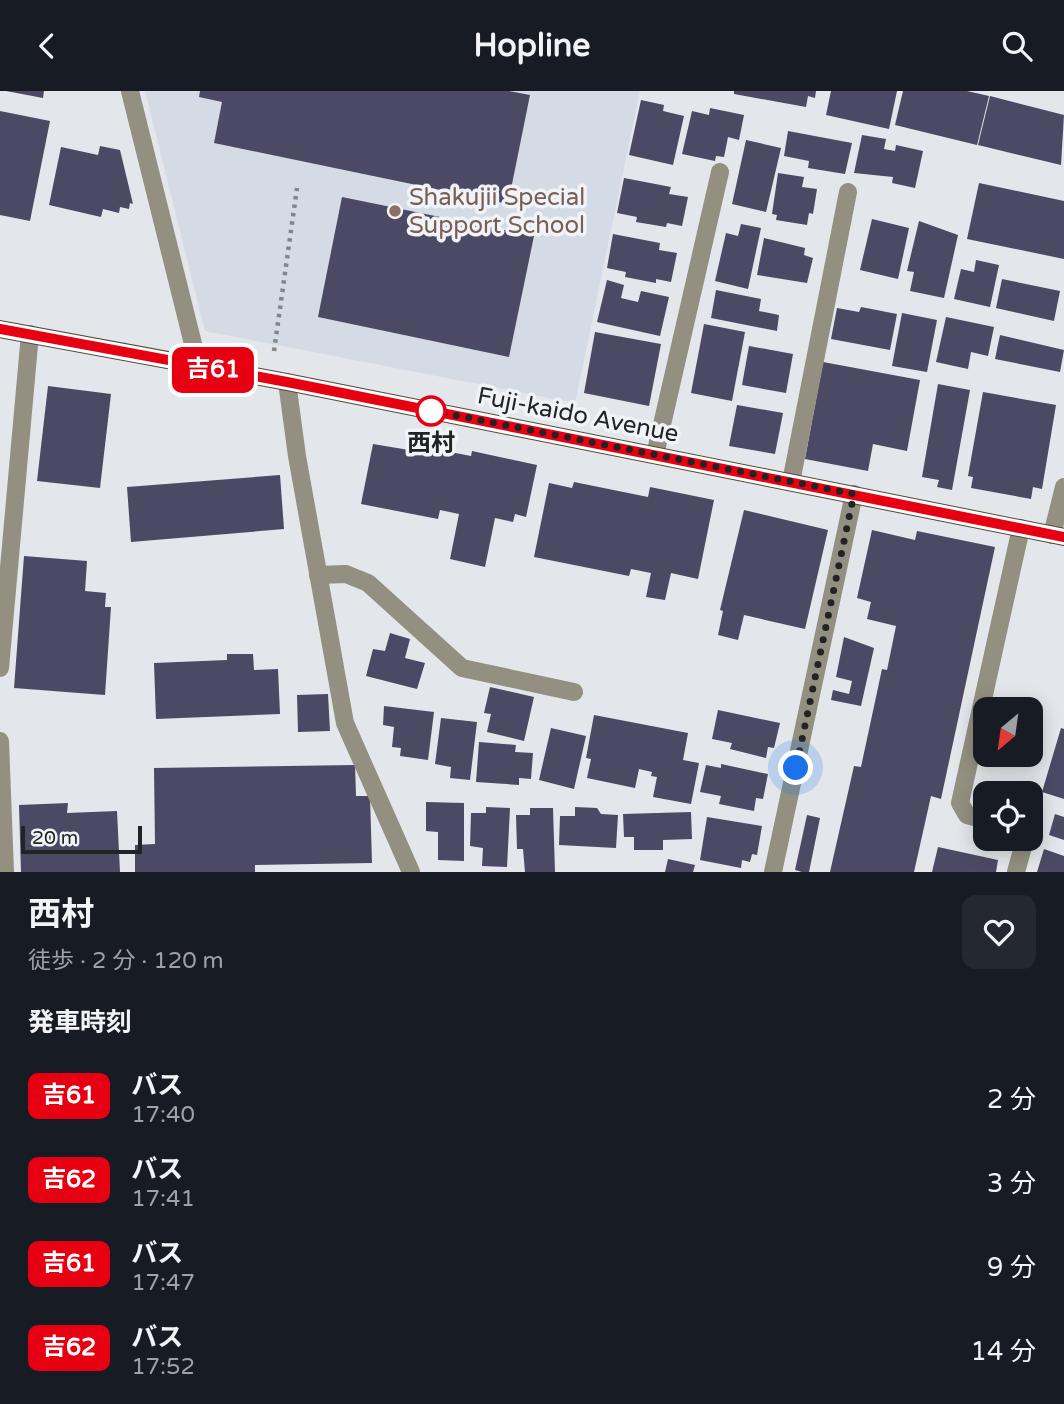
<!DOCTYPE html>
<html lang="ja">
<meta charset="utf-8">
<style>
body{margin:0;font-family:"Varela Round","Noto Sans JP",sans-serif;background:#242831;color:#f1f3f6;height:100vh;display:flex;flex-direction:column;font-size:26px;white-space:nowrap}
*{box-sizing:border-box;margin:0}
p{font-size:23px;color:#9ea1a6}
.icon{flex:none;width:38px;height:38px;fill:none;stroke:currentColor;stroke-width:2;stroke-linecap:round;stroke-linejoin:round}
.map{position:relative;height:781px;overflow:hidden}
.drawer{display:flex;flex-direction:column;background:#171b24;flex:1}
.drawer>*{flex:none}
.badge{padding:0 14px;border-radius:10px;font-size:24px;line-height:46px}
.needle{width:46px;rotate:209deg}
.fabs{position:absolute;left:973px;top:606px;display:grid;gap:14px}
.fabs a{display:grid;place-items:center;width:70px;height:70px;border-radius:14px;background:#171b24;box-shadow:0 4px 18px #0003;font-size:35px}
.scale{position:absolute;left:21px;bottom:18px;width:121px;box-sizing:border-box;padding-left:7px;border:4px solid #222324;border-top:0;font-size:19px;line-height:24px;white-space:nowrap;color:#222324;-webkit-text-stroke:5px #f0f3f7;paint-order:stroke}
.you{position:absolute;width:35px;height:35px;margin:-18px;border:5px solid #fff;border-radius:50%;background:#1a73e8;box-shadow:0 0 0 10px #1a73e833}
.map>.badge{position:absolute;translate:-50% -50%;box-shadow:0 0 0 4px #fff}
h2{padding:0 28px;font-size:26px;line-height:63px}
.round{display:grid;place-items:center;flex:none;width:74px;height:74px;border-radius:14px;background:#242831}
.headline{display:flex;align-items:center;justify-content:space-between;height:119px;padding:0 28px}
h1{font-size:33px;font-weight:700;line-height:52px}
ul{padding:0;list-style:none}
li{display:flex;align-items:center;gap:21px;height:84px;padding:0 28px}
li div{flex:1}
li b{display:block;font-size:26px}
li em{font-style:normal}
li .badge{min-width:77px;font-weight:700;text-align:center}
header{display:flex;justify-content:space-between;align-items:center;height:91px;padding:0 28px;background:#171b24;font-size:32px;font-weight:700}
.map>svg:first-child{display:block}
.built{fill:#d4dbe5}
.building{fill:#4c4964}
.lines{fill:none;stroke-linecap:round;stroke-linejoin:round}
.path{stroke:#838588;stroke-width:4.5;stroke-dasharray:3.5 5;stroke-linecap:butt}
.lane{stroke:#938f81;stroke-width:18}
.street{stroke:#938f81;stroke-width:18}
.primary{stroke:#514931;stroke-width:18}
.line-casing{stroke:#fff;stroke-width:16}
.line{stroke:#e60012;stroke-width:10}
.walk{stroke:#222324;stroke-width:7;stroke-dasharray:0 12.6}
.education-dot{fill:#8d6e63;stroke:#f0f3f7;stroke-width:2.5}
.stop-dot{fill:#fff;stroke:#e60012;stroke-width:3.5}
.labels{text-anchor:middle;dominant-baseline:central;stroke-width:7;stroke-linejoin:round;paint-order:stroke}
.education-label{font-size:24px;fill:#785e54;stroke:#f0f3f7;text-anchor:start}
.street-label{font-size:24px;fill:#222324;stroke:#f0f3f7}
.stop-label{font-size:24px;font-weight:bold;fill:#222324;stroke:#f0f3f7}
</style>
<header><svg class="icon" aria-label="back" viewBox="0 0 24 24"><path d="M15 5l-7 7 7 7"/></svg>Hopline<svg class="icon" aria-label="search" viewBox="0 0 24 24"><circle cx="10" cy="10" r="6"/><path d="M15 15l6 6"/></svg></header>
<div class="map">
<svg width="1064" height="781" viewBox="0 0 1064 781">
<rect width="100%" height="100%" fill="#e3e6ea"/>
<!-- built -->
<polygon class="built" points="145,0 640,0 575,312 205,240"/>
<!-- building -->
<g class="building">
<polygon points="6,0 44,0 43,7"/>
<polygon points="200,0 509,0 530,4 508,113 214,52 222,11 199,6"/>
<polygon points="734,0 816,0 815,7 808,5 806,16 734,3"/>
<polygon points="831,0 897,0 889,38 826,24"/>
<polygon points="903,0 967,0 989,5 977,54 895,34"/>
<polygon points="990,5 1064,24 1061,74 978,54"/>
<polygon points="641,9 664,14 663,20 684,25 673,74 629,64"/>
<polygon points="710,17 744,24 739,49 728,46 724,66 716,65 715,70 682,63 692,20 709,24"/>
<polygon points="0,20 50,30 30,130 0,124"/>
<polygon points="788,40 852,52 845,83 808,77 809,70 784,65"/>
<polygon points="862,44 886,48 884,58 895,60 896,54 923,60 915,97 892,92 893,86 854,82"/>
<polygon points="746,49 781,57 766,121 732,113"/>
<polygon points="100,55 120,59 133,113 130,112 129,118 120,116 119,122 103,118 101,126 49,114 61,56 98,64"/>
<polygon points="778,82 804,86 802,96 817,98 813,123 809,122 807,134 776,129 777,124 772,123"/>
<polygon points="624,87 671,96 669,103 688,106 682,135 667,132 666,136 636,131 637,126 617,122"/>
<polygon points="979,92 1064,110 1064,168 967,148"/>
<polygon points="342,106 534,145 509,266 318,226"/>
<polygon points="872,128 909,137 898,188 860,179"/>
<polygon points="919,130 958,144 944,207 910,200 914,181 907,180"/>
<polygon points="741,133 761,137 748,198 715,190 726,142 738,145"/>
<polygon points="613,143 660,152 659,159 677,162 671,191 656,188 656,192 625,186 626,181 607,177"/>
<polygon points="764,147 805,157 804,164 813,167 807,192 757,184"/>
<polygon points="976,169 999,174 990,216 954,208 961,178 974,181"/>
<polygon points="1002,188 1060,200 1054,230 996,217"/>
<polygon points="607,189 624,194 621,207 638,211 641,200 669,206 660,245 597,231"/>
<polygon points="716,199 761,208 759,220 779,224 777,240 711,227"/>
<polygon points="861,216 897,223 890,259 831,248 837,217 859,221"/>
<polygon points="902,222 937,229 927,281 892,275"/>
<polygon points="946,226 994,236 988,265 971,261 968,278 936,271"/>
<polygon points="704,233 745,241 732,310 691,302"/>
<polygon points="595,241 661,253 649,315 584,302"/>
<polygon points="1000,244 1064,259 1060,281 995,268"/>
<polygon points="749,255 793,263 786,302 742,294"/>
<polygon points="823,271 920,289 907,360 873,353 868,380 805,368"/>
<polygon points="938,293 970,299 952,399 937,396 939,389 922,386"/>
<polygon points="48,295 111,303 100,397 37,390"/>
<polygon points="983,301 1056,314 1042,398 1033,396 1031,408 971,397 973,386 968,385"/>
<polygon points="737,314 783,322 775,363 729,355"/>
<polygon points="373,353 439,364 440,359 471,365 472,360 537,374 526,426 515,423 513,431 495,427 485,476 450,468 459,423 440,419 438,428 361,413"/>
<polygon points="280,384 284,438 131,451 127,396"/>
<polygon points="574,391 648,406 650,396 714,409 698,488 671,482 665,509 646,506 651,482 631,478 629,485 534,466 549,392 572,397"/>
<polygon points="744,419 828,439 805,538 744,524 738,549 718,544 723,520 720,519"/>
<polygon points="872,439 915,449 917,440 995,456 941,708 931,705 914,781 830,781 854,675 861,676 882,578 887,579 896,535 867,528 871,511 857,507"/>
<polygon points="24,465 87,470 85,500 106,502 105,516 111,516 105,604 14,597"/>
<polygon points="390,542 410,548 405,567 425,572 417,598 366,585 373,558 385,560"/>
<polygon points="844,546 874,557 861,615 831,609 833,599 849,603 852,590 836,586"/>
<polygon points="227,563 253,563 254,579 278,578 280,623 156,628 154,572 227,569"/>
<polygon points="490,596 534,606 524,650 487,641 491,623 484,622"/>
<polygon points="328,603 330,640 298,641 297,604"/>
<polygon points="384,615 434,621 428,669 400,665 401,657 392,656 394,636 383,634"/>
<polygon points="718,619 780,632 774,657 768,656 766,667 730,658 732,652 712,648"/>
<polygon points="594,624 688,642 683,669 699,672 691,713 653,706 657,686 651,685 652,681 639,678 635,697 587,687 591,668 586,667"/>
<polygon points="441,627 477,631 470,689 450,687 451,676 435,673"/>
<polygon points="551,637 586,645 574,698 539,689"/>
<polygon points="1061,637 1064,638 1064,708 1042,701"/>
<polygon points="479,651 516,654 515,661 533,662 531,688 519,687 519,694 476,691"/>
<polygon points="721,673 768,683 763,708 756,707 754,720 719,713 721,705 700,701 706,674 721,677"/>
<polygon points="355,674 356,705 370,705 372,772 255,774 255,781 135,781 135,754 155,753 154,677"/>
<polygon points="426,711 464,712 464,770 438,769 438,741 426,740"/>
<polygon points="68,712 67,722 117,720 120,781 21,781 19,714"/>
<polygon points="486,716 510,717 507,776 482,775 483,757 470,755 471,722 486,722"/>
<polygon points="575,716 597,717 601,723 618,724 616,757 559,754 560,725 575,725"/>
<polygon points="530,717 553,717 555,781 525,781 523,758 517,758 516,724 530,724"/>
<polygon points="691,721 692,748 663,749 663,759 634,759 634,746 624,746 623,723"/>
<polygon points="1055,723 1064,726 1064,749 1049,744"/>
<polygon points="807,724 820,727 809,781 802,781 795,779"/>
<polygon points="707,726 762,735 757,764 752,763 750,771 742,769 741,777 700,769"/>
<polygon points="938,756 998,769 996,781 932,781"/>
<polygon points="1044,758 1064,765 1064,781 1037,781"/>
<polygon points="668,768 695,774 693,781 665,781"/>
</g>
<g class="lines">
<!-- path -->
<polyline class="path" points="274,260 297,97"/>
<!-- lane -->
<g class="lane">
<polyline points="655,364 720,81"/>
<polyline points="791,391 848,101"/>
<polyline points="318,484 346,483 368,492 462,577 574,601"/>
</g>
<!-- street -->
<g class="street">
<polyline points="130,0 199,277"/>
<polyline points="287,291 297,365 345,632 411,781"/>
<polyline points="1052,444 1064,396"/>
<polyline points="0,577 30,243"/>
<polyline points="0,650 5,781"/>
<polyline points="985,729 967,724 960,712 1021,437"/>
<polyline points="773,781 854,403"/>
<polyline points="1016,781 1024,752 1022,747"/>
</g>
<!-- primary -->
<polyline class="primary" points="0,238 287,291 1064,446"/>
</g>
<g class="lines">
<!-- line casing -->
<g class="line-casing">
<polyline id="line" points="0,238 287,291 1064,446"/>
</g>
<!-- line -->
<use href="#line" class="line"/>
<!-- walk -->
<polyline class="walk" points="431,320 419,317 854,403 796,677"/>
</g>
<!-- markers -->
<circle class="education-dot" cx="395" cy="120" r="7"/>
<circle class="stop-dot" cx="431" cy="320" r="14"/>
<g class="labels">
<!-- education labels -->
<g class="education-label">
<text x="409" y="106">Shakujii Special<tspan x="409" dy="28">Support School</tspan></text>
</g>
<!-- street labels -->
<g class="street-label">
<text transform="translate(578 324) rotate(11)">Fuji-kaido Avenue</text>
</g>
<!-- stop labels -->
<g class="stop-label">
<text x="431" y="352">西村</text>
</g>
</g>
</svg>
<div class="fabs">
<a><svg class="needle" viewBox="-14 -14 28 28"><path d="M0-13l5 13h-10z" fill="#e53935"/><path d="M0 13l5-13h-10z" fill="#9ea1a6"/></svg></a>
<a><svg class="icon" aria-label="locate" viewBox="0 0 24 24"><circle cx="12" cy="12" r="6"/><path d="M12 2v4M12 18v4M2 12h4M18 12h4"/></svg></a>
</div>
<div class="scale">20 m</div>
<div class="you" style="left:796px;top:677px"></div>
<b class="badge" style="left:213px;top:279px;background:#e60012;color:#fff">吉61</b>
</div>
<section class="drawer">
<div class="headline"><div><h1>西村</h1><p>徒歩 · 2 分 · 120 m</p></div><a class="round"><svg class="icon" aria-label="heart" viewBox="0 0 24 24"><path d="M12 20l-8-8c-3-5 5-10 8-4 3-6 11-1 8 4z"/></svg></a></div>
<h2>発車時刻</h2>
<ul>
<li><span class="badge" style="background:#e60012;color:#fff">吉61</span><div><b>バス</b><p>17:40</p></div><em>2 分</em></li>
<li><span class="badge" style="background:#e60012;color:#fff">吉62</span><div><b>バス</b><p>17:41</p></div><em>3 分</em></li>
<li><span class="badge" style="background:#e60012;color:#fff">吉61</span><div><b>バス</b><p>17:47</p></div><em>9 分</em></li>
<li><span class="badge" style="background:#e60012;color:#fff">吉62</span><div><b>バス</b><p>17:52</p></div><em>14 分</em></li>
</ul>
</section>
